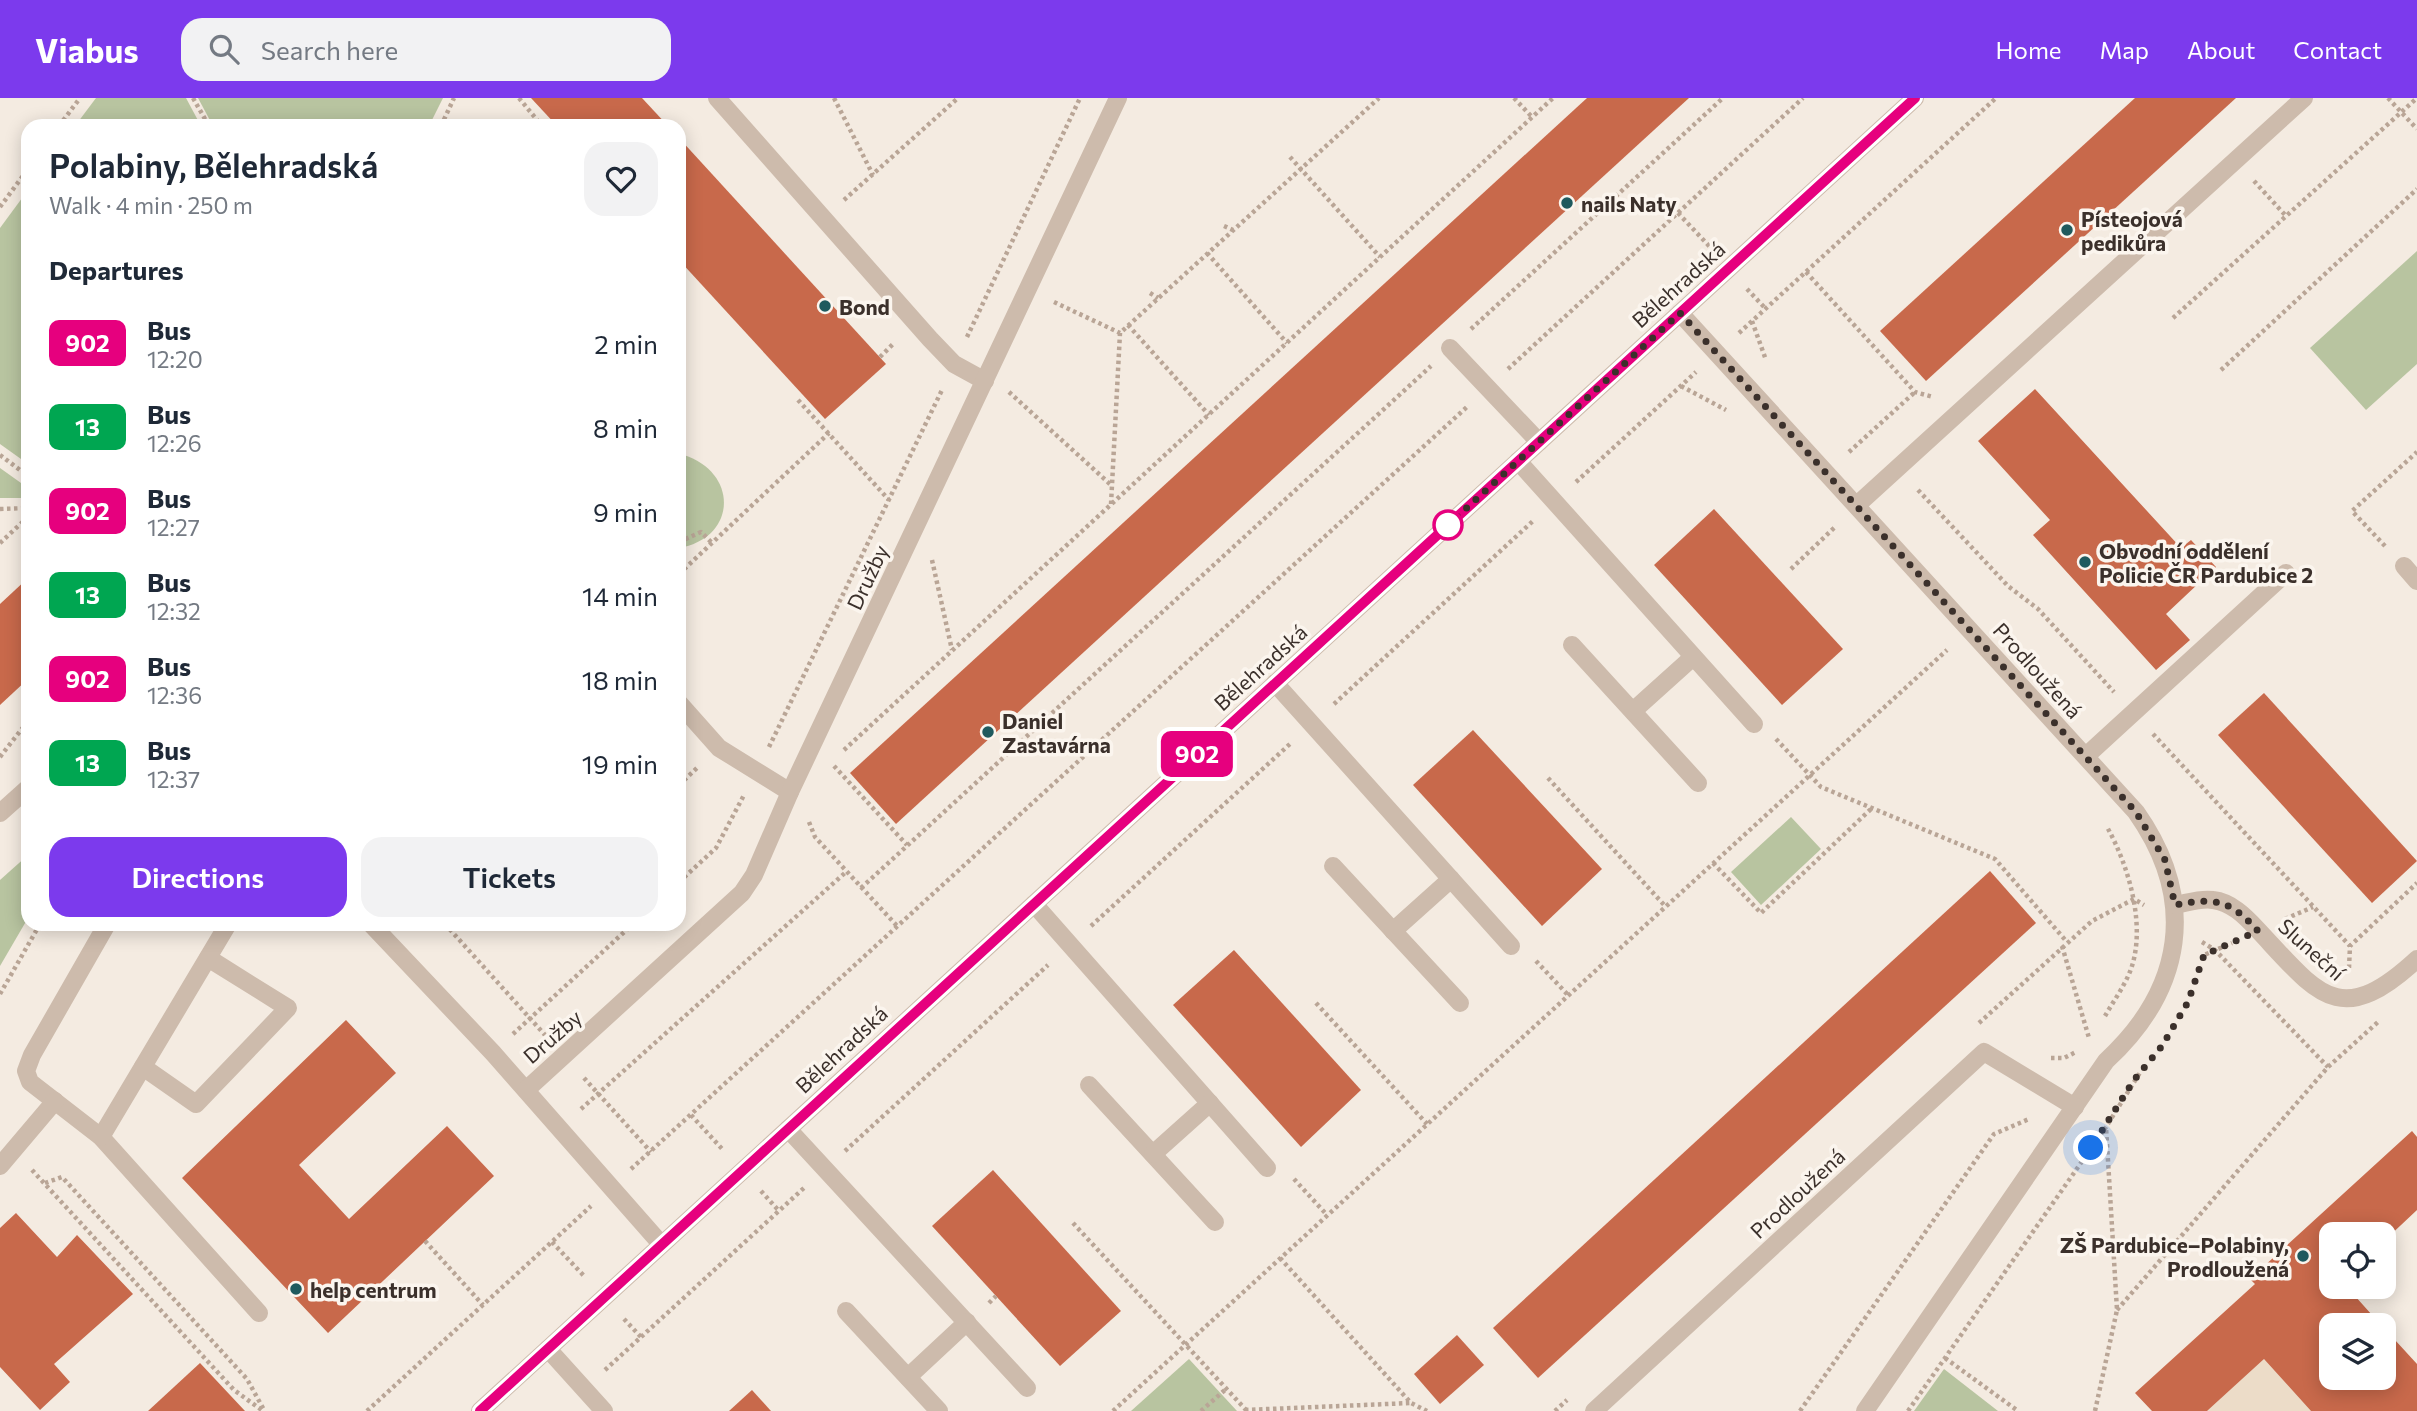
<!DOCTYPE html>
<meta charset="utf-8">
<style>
body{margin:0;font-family:Commissioner,sans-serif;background:#f2f2f3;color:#1f2937;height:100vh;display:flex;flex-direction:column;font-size:26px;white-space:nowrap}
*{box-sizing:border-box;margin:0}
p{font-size:23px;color:#747a83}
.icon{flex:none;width:38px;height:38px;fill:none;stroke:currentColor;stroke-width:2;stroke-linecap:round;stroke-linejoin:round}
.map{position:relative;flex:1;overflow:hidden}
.details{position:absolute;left:21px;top:21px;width:665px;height:812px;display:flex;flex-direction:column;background:#fff;border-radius:21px;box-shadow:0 4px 18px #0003}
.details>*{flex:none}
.badge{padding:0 14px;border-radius:10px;font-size:24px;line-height:46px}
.tools{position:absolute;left:2319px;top:1124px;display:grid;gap:14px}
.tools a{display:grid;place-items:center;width:77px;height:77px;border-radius:14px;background:#fff;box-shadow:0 4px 18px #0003;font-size:35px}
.you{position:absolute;width:35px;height:35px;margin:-18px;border:5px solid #fff;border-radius:50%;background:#1a73e8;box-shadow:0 0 0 10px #1a73e833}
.map>.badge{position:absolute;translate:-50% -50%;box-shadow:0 0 0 4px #fff}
h2{padding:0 28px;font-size:26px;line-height:63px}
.round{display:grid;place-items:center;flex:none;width:74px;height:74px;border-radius:21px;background:#f2f2f3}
.head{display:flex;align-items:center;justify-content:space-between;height:119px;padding:0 28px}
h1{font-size:33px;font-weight:600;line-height:52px}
.action{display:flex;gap:14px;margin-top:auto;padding:14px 28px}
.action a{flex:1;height:80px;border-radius:21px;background:#7c3aed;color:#fff;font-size:28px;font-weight:600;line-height:80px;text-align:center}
.action a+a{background:#f2f2f3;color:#1f2937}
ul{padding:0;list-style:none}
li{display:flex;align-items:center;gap:21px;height:84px;padding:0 28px}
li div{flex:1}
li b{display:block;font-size:26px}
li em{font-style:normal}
li .badge{min-width:77px;font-weight:700;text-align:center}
header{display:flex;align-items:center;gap:42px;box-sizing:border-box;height:98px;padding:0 35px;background:#7c3aed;color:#fff}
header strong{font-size:33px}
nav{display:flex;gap:38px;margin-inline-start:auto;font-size:24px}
.search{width:490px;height:63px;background:#f2f2f3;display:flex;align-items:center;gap:18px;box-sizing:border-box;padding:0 24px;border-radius:21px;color:#747a83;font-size:26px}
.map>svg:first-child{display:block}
.green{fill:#b8c4a0}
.plaza{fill:#ecdcc8}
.building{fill:#c8694b}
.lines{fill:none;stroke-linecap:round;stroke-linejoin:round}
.path{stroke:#b9a596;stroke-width:4.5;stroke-dasharray:3.5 3.5;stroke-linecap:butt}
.minor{stroke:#cdbbac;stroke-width:18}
.line-casing{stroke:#fff;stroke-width:16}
.line{stroke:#e6007e;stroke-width:10}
.walk{stroke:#3b302b;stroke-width:7;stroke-dasharray:0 12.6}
.poi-dot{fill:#1f5a5e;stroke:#fbf5ee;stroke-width:2.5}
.stop-dot{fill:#fff;stroke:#e6007e;stroke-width:3.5}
.labels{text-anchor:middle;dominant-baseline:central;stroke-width:7;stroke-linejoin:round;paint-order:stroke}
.poi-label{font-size:21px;font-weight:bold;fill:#3b302b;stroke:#fbf5ee;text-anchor:start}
.street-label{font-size:21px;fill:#3b302b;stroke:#fbf5ee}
</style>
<header>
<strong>Viabus</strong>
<div class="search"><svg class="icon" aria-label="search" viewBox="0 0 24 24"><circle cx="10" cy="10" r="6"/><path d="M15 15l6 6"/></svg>Search here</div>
<nav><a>Home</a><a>Map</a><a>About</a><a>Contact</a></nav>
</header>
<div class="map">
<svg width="2417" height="1313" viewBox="0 0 2417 1313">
<rect width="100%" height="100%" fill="#f4ebe1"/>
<!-- green -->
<g class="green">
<polygon points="96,0 186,0 201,28 75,28"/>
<polygon points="198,0 443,0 429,28 213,28"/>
<polygon points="28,92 28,366 0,346 0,130"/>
<polygon points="2417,153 2417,266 2366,312 2310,250"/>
<path d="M684 357C739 375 737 440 679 450V358Z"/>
<polygon points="0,370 28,390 28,400 0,400"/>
<polygon points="1791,719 1821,751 1761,807 1731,774"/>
<polygon points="28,757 28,820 0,868 0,782"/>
<polygon points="1189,1261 1237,1313 1131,1313"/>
<polygon points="1944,1271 1998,1313 1914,1313"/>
</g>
<!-- plaza -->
<polygon class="plaza" points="2264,1261 2311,1313 2207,1313"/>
<!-- building -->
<g class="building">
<polygon points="531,0 642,0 668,28 557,28"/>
<polygon points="1587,0 1689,0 896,726 850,675"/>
<polygon points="2135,0 2236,0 1926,283 1880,233"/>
<polygon points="679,40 886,266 825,321 679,162"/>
<polygon points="2035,291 2181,450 2191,442 2216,469 2166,516 2190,542 2156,572 2033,437 2050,422 1978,343"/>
<polygon points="1714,411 1843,551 1782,607 1654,467"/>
<polygon points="28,480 28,581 0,607 0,506"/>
<polygon points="2264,595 2417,763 2372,805 2218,637"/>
<polygon points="1473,632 1602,771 1542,828 1413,687"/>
<polygon points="1990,773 2036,825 1538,1280 1493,1230"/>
<polygon points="1234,852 1361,992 1301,1049 1173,907"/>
<polygon points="346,922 396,975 299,1067 349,1121 447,1028 494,1078 328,1235 182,1080"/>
<polygon points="2412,1033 2417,1039 2417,1112 2384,1143 2384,1136 2331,1136 2331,1188 2346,1188 2381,1227 2331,1227 2331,1279 2384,1279 2384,1230 2417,1266 2417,1313 2311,1313 2264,1261 2207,1313 2152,1313 2135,1295 2255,1186 2250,1181"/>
<polygon points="993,1072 1121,1213 1060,1268 932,1128"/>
<polygon points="16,1115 57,1159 77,1137 133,1196 54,1266 70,1284 40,1312 0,1269 0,1130"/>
<polygon points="1457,1237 1484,1267 1440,1306 1414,1276"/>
<polygon points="200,1265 245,1313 148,1313"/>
<polygon points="752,1292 771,1313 729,1313"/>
</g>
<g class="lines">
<!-- path -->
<g class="path">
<polyline points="193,0 209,28"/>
<polyline points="519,0 542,28"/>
<polyline points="834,0 873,77"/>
<polyline points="1514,0 1532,19"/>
<polyline points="2388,0 2417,31"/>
<polyline points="59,28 80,0"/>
<polyline points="441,28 454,0"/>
<polyline points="1290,59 1380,159"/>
<polyline points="2254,83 2286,118"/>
<polyline points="844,102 958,0"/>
<polyline points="0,109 28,71"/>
<polyline points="1678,115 1711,150"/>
<polyline points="1224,128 1233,132"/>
<polyline points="1207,155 1287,245"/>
<polyline points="1806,174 1915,294 1933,299"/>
<polyline points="1747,191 1766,211"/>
<polyline points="1150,195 1158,200"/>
<polyline points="1054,204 1120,235"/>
<polyline points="2173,220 2417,0"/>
<polyline points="1752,223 1766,262"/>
<polyline points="1128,227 1209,317"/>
<polyline points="1471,231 1723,0"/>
<polyline points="1739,235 1996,0"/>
<polyline points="967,239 1080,0"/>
<polyline points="880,259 894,245"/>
<polyline points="1508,271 1803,0"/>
<polyline points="2221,272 2417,91"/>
<polyline points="1681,288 1726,312"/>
<polyline points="1009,294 1111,387"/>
<polyline points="798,302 889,402"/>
<polyline points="1849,354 1915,294"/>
<polyline points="0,357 28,378"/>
<polyline points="1576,384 1696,274"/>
<polyline points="1918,392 2008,488 2038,511 2114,594"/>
<polyline points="1111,406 1120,235 1379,0"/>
<polyline points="0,411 28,410"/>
<polyline points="679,444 701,434 712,445"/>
<polyline points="0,445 28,419"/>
<polyline points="2385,448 2352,413 2417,354"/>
<polyline points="932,462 952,552"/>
<polyline points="1791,471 1835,429"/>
<polyline points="679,476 829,335"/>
<polyline points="1334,606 1533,423"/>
<polyline points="2153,636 2350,848"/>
<polyline points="1776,641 1821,689 1995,761 2067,844"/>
<polyline points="769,649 942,292"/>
<polyline points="844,652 1553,0"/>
<polyline points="0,659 28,623"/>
<polyline points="834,668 907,747"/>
<polyline points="1548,680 1666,809"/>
<polyline points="679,687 699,668"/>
<polyline points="809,724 815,739 898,829"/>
<polyline points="1713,765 1761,815 1872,710"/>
<polyline points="679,784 716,750 744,697"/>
<polyline points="861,790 1431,268"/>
<polyline points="2285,821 2313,809"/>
<polyline points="445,826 545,937"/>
<polyline points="1091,828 1291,645"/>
<polyline points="2202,844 2215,852 2328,969"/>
<polyline points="2062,848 2089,940"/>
<polyline points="2202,862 2204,857 2232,845"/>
<polyline points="1536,863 1568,897"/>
<polyline points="2349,870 2350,848 2417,785"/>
<polyline points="0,896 40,826"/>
<polyline points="1316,905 1427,1026"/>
<path d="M2105 918C2113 904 2123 890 2129 876 2148 832 2129 768 2107 729"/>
<polyline points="1979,925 2092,823 2134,801 2144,807"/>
<polyline points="513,936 633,826"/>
<polyline points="2051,960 2064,960 2076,954"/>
<polyline points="584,980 651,1054"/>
<polyline points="581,1011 846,774"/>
<polyline points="691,1017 724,1053"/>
<polyline points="845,1053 1048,867"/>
<polyline points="631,1071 1468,308"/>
<polyline points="32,1072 234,1292 263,1313"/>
<polyline points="1294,1081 1327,1117"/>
<polyline points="45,1085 62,1079 247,1281 264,1312"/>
<polyline points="761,1093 779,1113"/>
<polyline points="1073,1125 1247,1313"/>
<polyline points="425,1143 483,1207"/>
<polyline points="552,1144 585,1179"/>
<polyline points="1280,1160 1411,1305 1427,1313"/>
<polyline points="989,1205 996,1198"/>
<polyline points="2117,1212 2328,969 2378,924"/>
<polyline points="624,1221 641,1239"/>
<polyline points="1945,1260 2018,1313"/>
<polyline points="605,1272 805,1089"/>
<polyline points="1245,1312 1411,1305"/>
<polyline points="367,1313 591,1108"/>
<polyline points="1113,1313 1947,552"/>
<polyline points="1201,1313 1226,1291"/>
<polyline points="1555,1313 1567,1302"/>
<polyline points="1800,1313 1994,1036 2029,1021"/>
<polyline points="1908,1313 2106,1029 2141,973"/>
<polyline points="2095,1313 2117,1212 2106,1029"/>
</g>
<!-- minor -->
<g class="minor">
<polyline points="717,0 930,241 954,266 985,283"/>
<path d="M1680 215 2136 714C2198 802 2184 891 2106 963L1865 1313"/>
<polyline points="1450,250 1539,344"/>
<polyline points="1518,363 1754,626"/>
<polyline points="1857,407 2304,0"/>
<polyline points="2404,468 2417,483"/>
<polyline points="1572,547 1698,685"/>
<polyline points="1275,585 1511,848"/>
<polyline points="679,605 719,650 790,694"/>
<polyline points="1633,613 1693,559"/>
<polyline points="2086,658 2286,475"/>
<polyline points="0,715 28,690"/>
<polyline points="1333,768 1460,905"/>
<polyline points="1034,806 1267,1070"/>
<path d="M2175 807C2187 805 2200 800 2213 802 2231 804 2245 818 2257 831 2318 896 2339 933 2417 861"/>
<polyline points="107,826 32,957 26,973 30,984 101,1039 259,1215"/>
<polyline points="371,826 493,955 661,1146"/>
<polyline points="1393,833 1451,781"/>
<polyline points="143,969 196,1006 288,910 208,860"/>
<polyline points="1089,987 1215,1124"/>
<polyline points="526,992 742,795 754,777 790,694 1118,0"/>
<polyline points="788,1031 1027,1290"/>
<polyline points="101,1039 228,826"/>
<polyline points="1153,1056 1210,1005"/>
<polyline points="0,1068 55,1003"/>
<polyline points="846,1213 939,1313"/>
<polyline points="548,1251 604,1313"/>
<polyline points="908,1279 967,1224"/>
<polyline points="480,1313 1915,0"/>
<polyline points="1594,1313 1984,954 2075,1009"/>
</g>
</g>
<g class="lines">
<!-- line casing -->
<g class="line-casing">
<polyline id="line" points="480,1313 1915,0"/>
</g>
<!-- line -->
<use href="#line" class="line"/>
<!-- walk -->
<path class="walk" d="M1448 427 1680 215 2136 714 2165 762 2175 807C2216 799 2230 802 2258 833L2204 857 2188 904 2162 948 2134 982 2091 1050"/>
</g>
<!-- markers -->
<g class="poi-dot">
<circle cx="1567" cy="105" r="7"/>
<circle cx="2067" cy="132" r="7"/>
<circle cx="825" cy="208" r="7"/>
<circle cx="2085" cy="464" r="7"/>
<circle cx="988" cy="634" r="7"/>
<circle cx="2303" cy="1158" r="7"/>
<circle cx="296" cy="1191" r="7"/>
</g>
<circle class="stop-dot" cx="1448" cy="427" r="14"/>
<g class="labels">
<!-- poi labels -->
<g class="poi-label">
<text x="1581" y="105">nails Naty</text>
<text x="2081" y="120">Písteojová<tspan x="2081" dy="24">pedikůra</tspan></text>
<text x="839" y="208">Bond</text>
<text x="2099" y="452">Obvodní oddělení<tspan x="2099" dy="24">Policie ČR Pardubice 2</tspan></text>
<text x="1002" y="622">Daniel<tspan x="1002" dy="24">Zastavárna</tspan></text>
<text x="2289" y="1146" text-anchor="end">ZŠ Pardubice–Polabiny,<tspan x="2289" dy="24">Prodloužená</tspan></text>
<text x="310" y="1191">help centrum</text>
</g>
<!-- street labels -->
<g class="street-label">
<text transform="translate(1678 186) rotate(-42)">Bělehradská</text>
<text transform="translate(867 479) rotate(-65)">Družby</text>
<text transform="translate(1260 569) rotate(-42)">Bělehradská</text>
<text transform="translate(2038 572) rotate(48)">Prodloužená</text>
<text transform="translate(2312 851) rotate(42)">Sluneční</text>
<text transform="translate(552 938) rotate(-41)">Družby</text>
<text transform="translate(841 951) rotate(-43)">Bělehradská</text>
<text transform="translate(1797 1095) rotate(-43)">Prodloužená</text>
</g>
</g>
</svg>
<div class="tools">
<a><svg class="icon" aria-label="locate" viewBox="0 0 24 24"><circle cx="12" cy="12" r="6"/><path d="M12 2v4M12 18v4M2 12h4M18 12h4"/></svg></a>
<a><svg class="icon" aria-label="layers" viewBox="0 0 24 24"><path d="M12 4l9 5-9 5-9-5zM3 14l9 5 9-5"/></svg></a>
</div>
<div class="you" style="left:2091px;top:1050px"></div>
<b class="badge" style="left:1197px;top:656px;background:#e6007e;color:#fff">902</b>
<section class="details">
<div class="head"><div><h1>Polabiny, Bělehradská</h1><p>Walk · 4 min · 250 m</p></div><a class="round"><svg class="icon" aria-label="heart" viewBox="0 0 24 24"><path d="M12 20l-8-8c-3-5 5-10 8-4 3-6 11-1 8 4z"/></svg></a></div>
<h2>Departures</h2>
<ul>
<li><span class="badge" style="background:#e6007e;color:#fff">902</span><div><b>Bus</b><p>12:20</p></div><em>2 min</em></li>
<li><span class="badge" style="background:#00a651;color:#fff">13</span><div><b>Bus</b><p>12:26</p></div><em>8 min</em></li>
<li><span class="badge" style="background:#e6007e;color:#fff">902</span><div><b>Bus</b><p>12:27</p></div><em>9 min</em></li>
<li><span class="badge" style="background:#00a651;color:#fff">13</span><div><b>Bus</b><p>12:32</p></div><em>14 min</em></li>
<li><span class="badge" style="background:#e6007e;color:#fff">902</span><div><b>Bus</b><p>12:36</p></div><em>18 min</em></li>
<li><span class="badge" style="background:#00a651;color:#fff">13</span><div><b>Bus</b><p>12:37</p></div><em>19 min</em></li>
</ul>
<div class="action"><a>Directions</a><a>Tickets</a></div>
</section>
</div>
